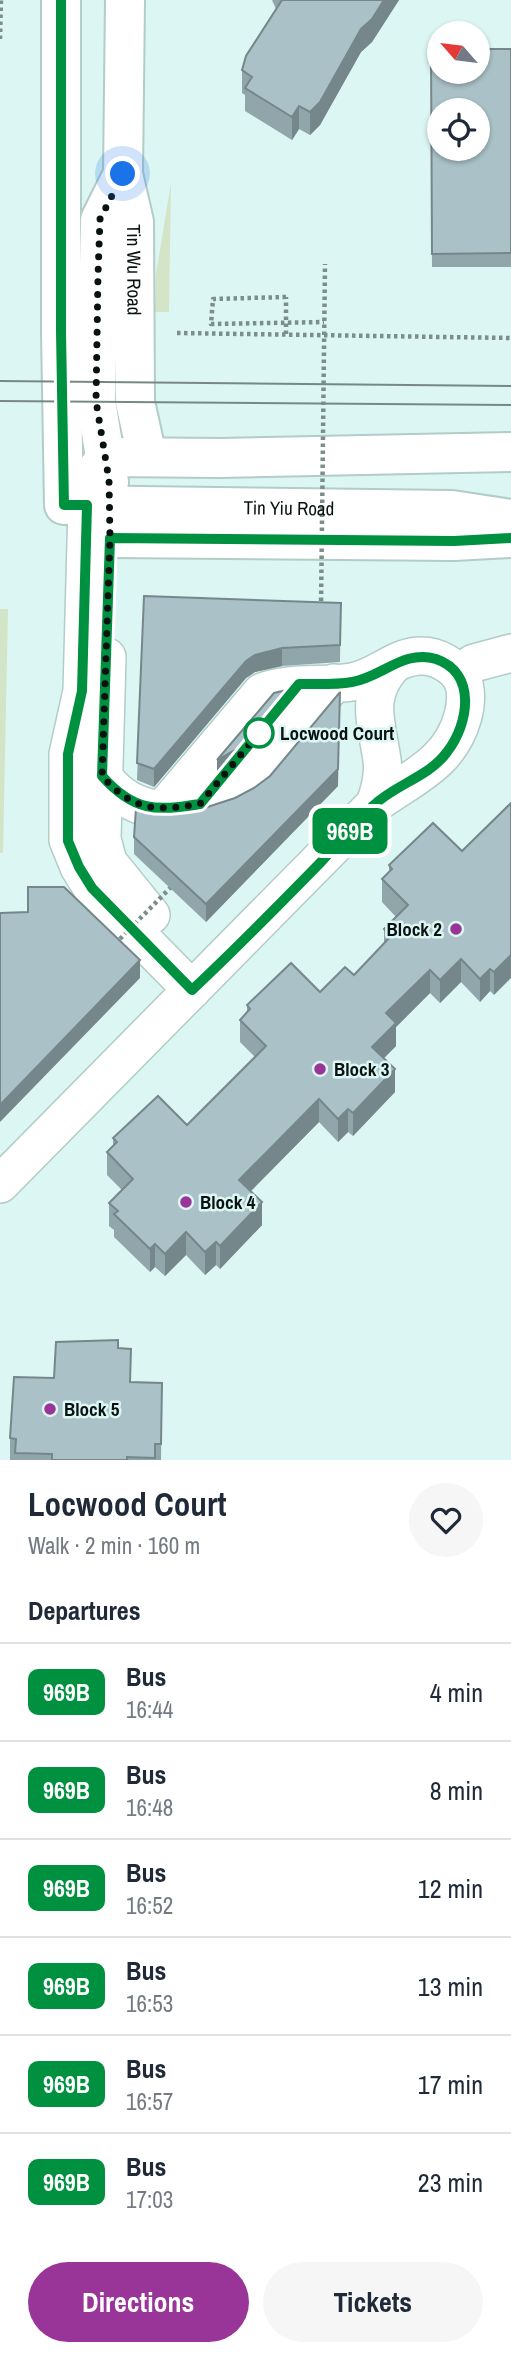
<!DOCTYPE html>
<meta charset="utf-8">
<style>
body{margin:0;font-family:"Archivo Narrow",sans-serif;background:#f6f6f7;color:#1f2937;height:100vh;display:flex;flex-direction:column;font-size:26px;white-space:nowrap}
*{box-sizing:border-box;margin:0}
p{font-size:23px;color:#747a83}
.icon{flex:none;width:38px;height:38px;fill:none;stroke:currentColor;stroke-width:2;stroke-linecap:round;stroke-linejoin:round}
.map{position:relative;height:1460px;overflow:hidden}
.sheet{display:flex;flex-direction:column;background:#fff;flex:1}
.sheet>*{flex:none}
.badge{padding:0 14px;border-radius:10px;font-size:24px;line-height:46px}
.needle{width:46px;rotate:298deg}
.fabs{position:absolute;left:427px;top:21px;display:grid;gap:14px}
.fabs a{display:grid;place-items:center;width:63px;height:63px;border-radius:50%;background:#fff;box-shadow:0 2px 5px #0004;font-size:35px}
.you{position:absolute;width:35px;height:35px;margin:-18px;border:5px solid #fff;border-radius:50%;background:#1a73e8;box-shadow:0 0 0 10px #1a73e833}
.map>.badge{position:absolute;translate:-50% -50%;box-shadow:0 0 0 4px #fff}
h2{padding:0 28px;font-size:26px;line-height:63px}
.round{display:grid;place-items:center;flex:none;width:74px;height:74px;border-radius:37px;background:#f6f6f7}
.summary{display:flex;align-items:center;justify-content:space-between;height:119px;padding:0 28px}
h1{font-size:33px;font-weight:800;line-height:52px}
.action{display:flex;gap:14px;margin-top:auto;padding:14px 28px}
.action a{flex:1;height:80px;border-radius:42px;background:#993499;color:#fff;font-size:28px;font-weight:800;line-height:80px;text-align:center}
.action a+a{background:#f6f6f7;color:#1f2937}
ul{padding:0;list-style:none}
li{display:flex;align-items:center;gap:21px;height:98px;padding:0 28px;border-top:2px solid #e0e1e3}
li div{flex:1}
li b{display:block;font-size:26px}
li em{font-style:normal}
li .badge{min-width:77px;font-weight:700;text-align:center}
.map>svg:first-child{display:block}
.green{fill:#d4e4c7}
.lines{fill:none;stroke-linecap:round;stroke-linejoin:round}
.minor-casing{stroke:#b2ccc8;stroke-width:40}
.major-casing{stroke:#b2ccc8;stroke-width:42}
.path{stroke:#7b8e8c;stroke-width:4.5;stroke-dasharray:3.5 3.5;stroke-linecap:butt}
.minor{stroke:#fff;stroke-width:37}
.major{stroke:#fff;stroke-width:38}
.tram{stroke:#768886;stroke-width:2}
.path-bridge{stroke:#7b8e8c;stroke-width:4.5;stroke-dasharray:3.5 3.5;stroke-linecap:butt}
.wall{fill:#91a6ab}
.shaded-wall{fill:#76878b}
.building{fill:#a9c1c7;stroke:#76878b;stroke-width:2;fill-rule:evenodd}
.line-casing{stroke:#fff;stroke-width:16}
.line{stroke:#009140;stroke-width:10}
.walk{stroke:#091211;stroke-width:7;stroke-dasharray:0 12.6}
.stop-dot{fill:#fff;stroke:#009140;stroke-width:3.5}
.poi-dot{fill:#993499;stroke:#dcf6f3;stroke-width:2.5}
.labels{text-anchor:middle;dominant-baseline:central;stroke-width:5;stroke-linejoin:round;paint-order:stroke}
.street-label{font-size:19px;fill:#091211;stroke:#dcf6f3}
.stop-label{font-size:19px;font-weight:bold;fill:#091211;stroke:#dcf6f3;text-anchor:start}
.poi-label{font-size:19px;font-weight:bold;fill:#091211;stroke:#dcf6f3;text-anchor:start}
</style>
<div class="map">
<svg width="511" height="1460" viewBox="0 0 511 1460">
<rect width="100%" height="100%" fill="#dcf6f3"/>
<!-- green -->
<g class="green">
<polygon points="171,183 169,312 155,312 156,274"/>
<polygon points="0,609 8,609 3,853 0,853"/>
</g>
<g class="lines">
<!-- minor casing -->
<g class="minor-casing">
<g id="minor">
<polyline points="87,505 82,691 68,754 68,840 79,867 92,888 192,990"/>
<polyline points="107,657 102,839 108,862 151,915"/>
<polyline points="459,674 474,663 511,653"/>
<path d="M102 776C111 786 119 795 131 801 165 820 226 804 254 780L334 683"/>
<path d="M375 804C380 790 384 775 382 760 377 723 364 697 392 666"/>
<path d="M0 1184 375 804C412 777 450 764 463 716 466 704 467 690 462 679 455 666 437 656 422 656 397 655 377 678 352 682 321 687 292 681 262 692L163 809"/>
</g>
</g>
<!-- major casing -->
<g class="major-casing">
<g id="major">
<path id="s1" d="M61 0V332L64 505 452 510 511 519"/>
<path id="s2" d="M125 0 123 174 134 222 135 402 147 456"/>
<polyline points="109,482 96,401 100,220 123,174"/>
<polyline points="87,505 91,478 106,457 220,458 511,452"/>
<polyline points="110,538 454,541 511,538"/>
</g>
</g>
<!-- path -->
<g class="path">
<polyline points="0,39 1,0"/>
<polyline points="177,333 511,338"/>
<polyline points="286,334 286,297"/>
</g>
<!-- minor -->
<use href="#minor" class="minor"/>
<!-- major -->
<use href="#major" class="major"/>
<!-- tram -->
<g class="tram">
<polyline points="0,381 511,386"/>
<polyline points="0,401 511,405"/>
</g>
<!-- path-bridge -->
<g class="path-bridge">
<polyline points="286,297 213,299 211,324 324,322"/>
<polyline points="321,608 325,264"/>
<polyline points="115,944 173,885"/>
</g>
</g>
<!-- wall -->
<g class="wall">
<polygon points="272,0 399,0 372,42 361,52 320,125 310,135 299,129 292,140 245,111 245,95 242,93 242,70 276,9"/>
<polygon points="431,49 511,49 511,267 432,267"/>
<polygon points="144,596 341,603 340,662 282,666 255,672 246,678 154,787 137,780"/>
<polygon points="338,786 206,922 134,854 134,837 161,813 198,810"/>
<polygon points="511,803 494,995 490,991 480,1002 461,982 440,1003 430,993 396,1027 396,1046 384,1058 395,1092 353,1136 348,1132 338,1142 319,1122 251,1191 262,1225 220,1269 216,1265 205,1275 186,1255 165,1276 155,1267 150,1272 114,1237 114,1230 109,1226 109,1203 122,1190 107,1175 107,1152 113,1146 113,1138 187,1125 255,1057 240,1042 240,1020 247,1013 247,1005 320,992 354,975 384,943 384,929 396,917 382,902 382,879 389,873 389,865 462,851"/>
<polygon points="118,1348 131,1382 162,1383 161,1460 10,1460 10,1438 54,1378"/>
</g>
<!-- shaded-wall -->
<g class="shaded-wall">
<polygon points="384,0 399,0 372,42 361,52 320,125 310,135 310,112 361,29"/>
<polygon points="299,106 299,129 292,140 292,117"/>
<polygon points="282,648 282,666 255,672 246,678 154,787 154,769 246,661 255,655"/>
<polygon points="287,690 287,707 240,765 217,778 217,760"/>
<polygon points="340,692 338,786 206,922 206,904"/>
<polygon points="511,955 511,978 494,995 494,972"/>
<polygon points="461,959 461,982 440,1003 440,980"/>
<polygon points="140,960 140,978 0,1122 0,1105"/>
<polygon points="490,969 490,991 480,1002 480,979"/>
<polygon points="430,970 430,993 396,1027 396,1046 372,1070 372,1047 386,1013"/>
<polygon points="395,1069 395,1092 353,1136 353,1113"/>
<polygon points="319,1099 319,1122 239,1203 239,1180"/>
<polygon points="348,1109 348,1132 338,1142 338,1119"/>
<polygon points="262,1202 262,1225 220,1269 220,1246"/>
<polygon points="186,1232 186,1255 165,1276 165,1254"/>
<polygon points="216,1242 216,1265 205,1275 205,1252"/>
<polygon points="155,1244 155,1267 150,1272 150,1249"/>
</g>
<!-- building -->
<g class="building">
<polygon points="282,0 384,0 372,19 361,29 320,102 310,112 299,106 292,117 245,88 252,77 242,70 246,56"/>
<path d="M431 49H439V72H478V49H511V253L432 254ZM439 110H478V149H439Z"/>
<polygon points="144,596 341,603 340,645 282,648 255,655 246,661 154,769 137,763"/>
<polygon points="287,690 240,747 217,760 274,693"/>
<polygon points="340,692 338,769 206,904 134,837 136,808 161,813 198,810 235,798 254,788 270,776"/>
<polygon points="511,803 511,955 494,972 490,969 480,979 461,959 440,980 430,970 386,1013 396,1023 372,1047 395,1069 353,1113 348,1109 338,1119 319,1099 239,1180 262,1202 220,1246 216,1242 205,1252 186,1232 165,1254 155,1244 150,1249 114,1214 118,1211 109,1203 133,1179 107,1152 117,1142 113,1138 158,1096 187,1125 266,1046 240,1020 250,1009 247,1005 291,963 320,992 345,967 354,975 391,936 384,929 408,905 382,879 392,869 389,865 433,823 462,851"/>
<polygon points="28,887 64,887 140,960 0,1105 0,913 28,912"/>
<polygon points="118,1340 118,1348 131,1349 130,1382 162,1383 161,1444 155,1444 155,1458 127,1457 127,1460 52,1460 52,1454 15,1453 16,1439 10,1438 14,1377 54,1378 56,1342"/>
</g>
<g class="lines">
<!-- line casing -->
<g class="line-casing">
<path id="line" d="M61 0V332L64 505H87L82 691 68 754V841L79 867 92 888 192 990C236 949 278 906 320 863 338 844 355 822 374 805 396 784 429 777 447 752 469 724 477 673 436 659 404 649 382 677 352 682 335 685 316 684 299 684L200 804C156 811 134 812 102 776L110 538 454 541 511 538"/>
</g>
<!-- line -->
<use href="#line" class="line"/>
<!-- walk -->
<path class="walk" d="M123 174 100 219 98 275 96 401 109 480 110 538 102 776C134 812 156 811 200 804L267 723 259 733"/>
</g>
<!-- markers -->
<circle class="stop-dot" cx="259" cy="733" r="14"/>
<g class="poi-dot">
<circle cx="456" cy="929" r="7"/>
<circle cx="320" cy="1069" r="7"/>
<circle cx="186" cy="1202" r="7"/>
<circle cx="50" cy="1409" r="7"/>
</g>
<g class="labels">
<!-- street labels -->
<g class="street-label">
<text stroke="none"><textPath href="#s2" startOffset="271">Tin Wu Road</textPath></text>
<text stroke="none"><textPath href="#s1" startOffset="730">Tin Yiu Road</textPath></text>
</g>
<!-- stop labels -->
<g class="stop-label">
<text x="280" y="733">Locwood Court</text>
</g>
<!-- poi labels -->
<g class="poi-label">
<text x="442" y="929" text-anchor="end">Block 2</text>
<text x="334" y="1069">Block 3</text>
<text x="200" y="1202">Block 4</text>
<text x="64" y="1409">Block 5</text>
</g>
</g>
</svg>
<div class="fabs">
<a><svg class="needle" viewBox="-14 -14 28 28"><path d="M0-13l5 13h-10z" fill="#e53935"/><path d="M0 13l5-13h-10z" fill="#747a83"/></svg></a>
<a><svg class="icon" aria-label="locate" viewBox="0 0 24 24"><circle cx="12" cy="12" r="6"/><path d="M12 2v4M12 18v4M2 12h4M18 12h4"/></svg></a>
</div>
<div class="you" style="left:123px;top:174px"></div>
<b class="badge" style="left:350px;top:831px;background:#009140;color:#fff">969B</b>
</div>
<section class="sheet">
<div class="summary"><div><h1>Locwood Court</h1><p>Walk · 2 min · 160 m</p></div><a class="round"><svg class="icon" aria-label="heart" viewBox="0 0 24 24"><path d="M12 20l-8-8c-3-5 5-10 8-4 3-6 11-1 8 4z"/></svg></a></div>
<h2>Departures</h2>
<ul>
<li><span class="badge" style="background:#009140;color:#fff">969B</span><div><b>Bus</b><p>16:44</p></div><em>4 min</em></li>
<li><span class="badge" style="background:#009140;color:#fff">969B</span><div><b>Bus</b><p>16:48</p></div><em>8 min</em></li>
<li><span class="badge" style="background:#009140;color:#fff">969B</span><div><b>Bus</b><p>16:52</p></div><em>12 min</em></li>
<li><span class="badge" style="background:#009140;color:#fff">969B</span><div><b>Bus</b><p>16:53</p></div><em>13 min</em></li>
<li><span class="badge" style="background:#009140;color:#fff">969B</span><div><b>Bus</b><p>16:57</p></div><em>17 min</em></li>
<li><span class="badge" style="background:#009140;color:#fff">969B</span><div><b>Bus</b><p>17:03</p></div><em>23 min</em></li>
</ul>
<div class="action"><a>Directions</a><a>Tickets</a></div>
</section>
